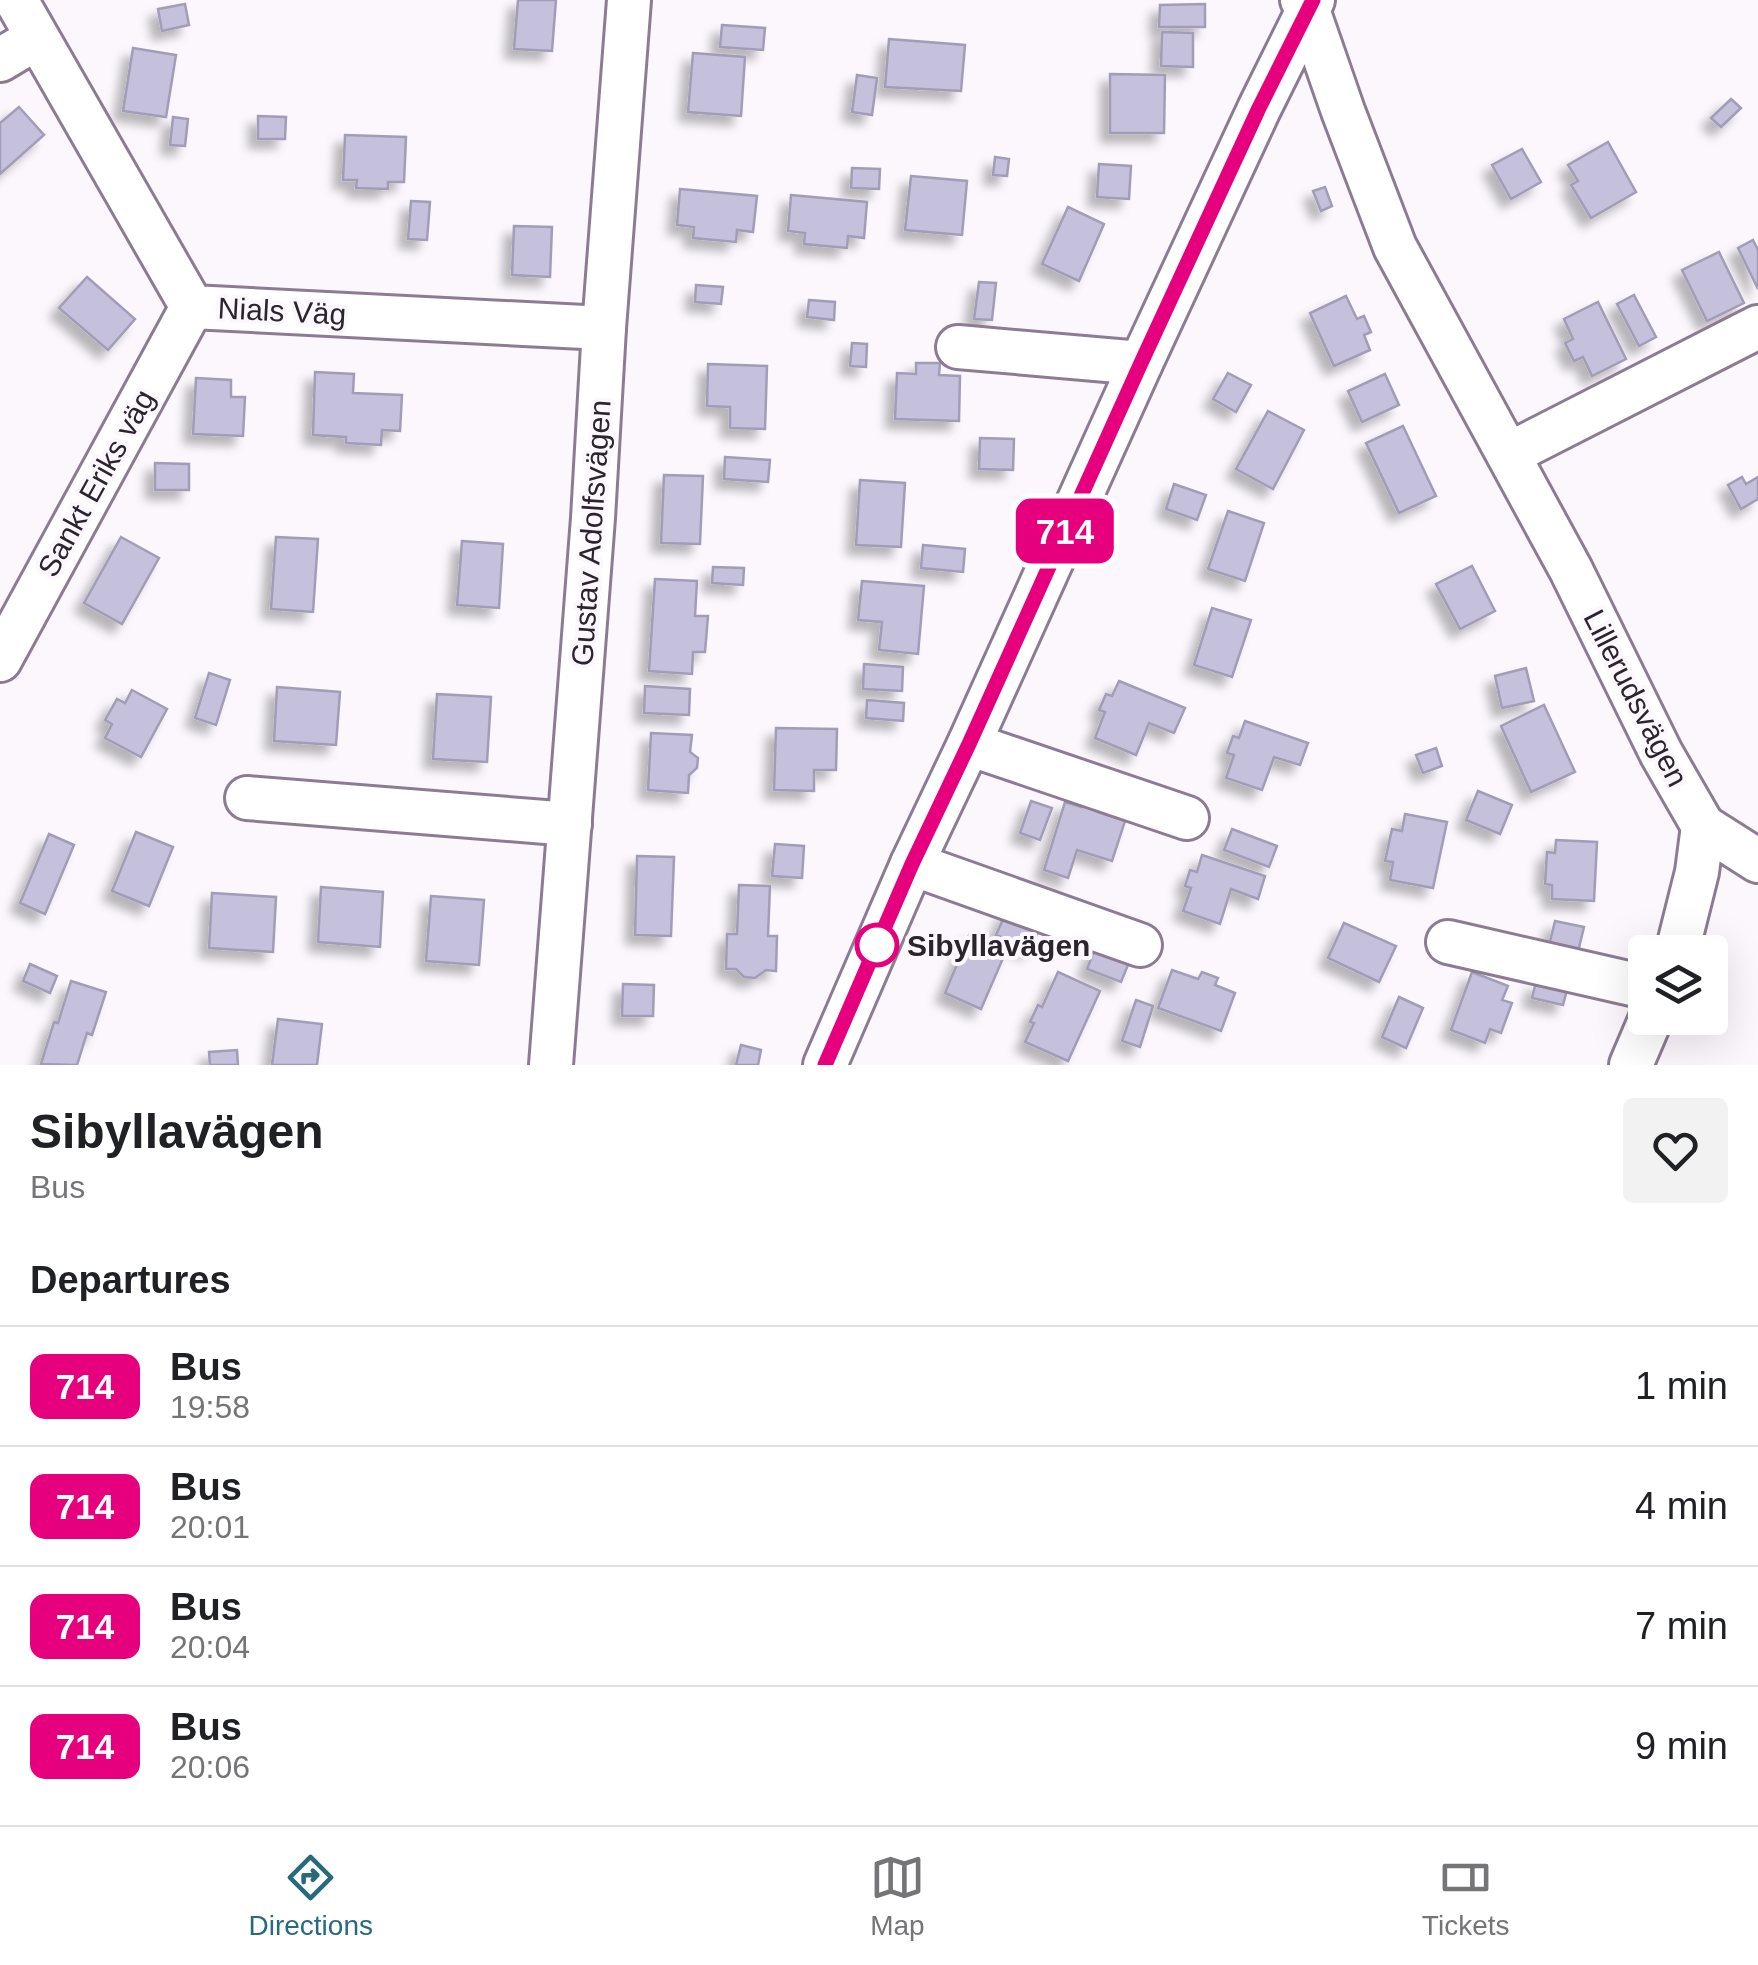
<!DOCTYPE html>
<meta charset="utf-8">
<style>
body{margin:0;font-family:Arial,sans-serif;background:#f2f2f2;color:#202124;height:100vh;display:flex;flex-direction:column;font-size:38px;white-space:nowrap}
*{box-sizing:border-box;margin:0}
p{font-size:32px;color:#757577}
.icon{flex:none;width:55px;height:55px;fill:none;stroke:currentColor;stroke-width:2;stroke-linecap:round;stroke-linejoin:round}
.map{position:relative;height:1065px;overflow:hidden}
.drawer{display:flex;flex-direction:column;background:#fff;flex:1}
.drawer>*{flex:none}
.badge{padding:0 20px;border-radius:15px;font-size:35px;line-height:65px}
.controls{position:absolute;left:1628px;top:935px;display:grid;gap:20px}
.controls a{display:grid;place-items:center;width:100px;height:100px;border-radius:10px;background:#fff;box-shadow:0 10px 40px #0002;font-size:50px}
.map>.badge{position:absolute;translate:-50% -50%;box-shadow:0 0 0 5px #fff}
h2{padding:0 30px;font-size:38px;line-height:90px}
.round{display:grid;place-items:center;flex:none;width:105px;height:105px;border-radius:10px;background:#f2f2f2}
.overview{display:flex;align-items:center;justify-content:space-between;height:170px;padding:0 30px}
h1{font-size:48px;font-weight:800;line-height:75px}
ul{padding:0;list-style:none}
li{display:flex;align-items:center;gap:30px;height:120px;padding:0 30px;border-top:2px solid #e0e0e0}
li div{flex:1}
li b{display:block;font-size:38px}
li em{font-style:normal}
li .badge{min-width:110px;font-weight:700;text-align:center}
.tabs{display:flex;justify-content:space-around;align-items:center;height:140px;border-top:2px solid #e0e0e0;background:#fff;font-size:28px;color:#757577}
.tabs a{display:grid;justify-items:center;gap:5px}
.tabs .current{color:#266a7b}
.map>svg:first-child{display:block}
.building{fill:#c5c0db;stroke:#a29db7;stroke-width:2.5;filter:url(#shadow)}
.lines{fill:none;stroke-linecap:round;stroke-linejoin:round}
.minor-casing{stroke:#8c7c93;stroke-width:48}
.minor{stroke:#fff;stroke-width:42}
.line-casing{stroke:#fff;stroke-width:22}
.line{stroke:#e6007e;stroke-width:15}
.stop-dot{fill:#fff;stroke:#e6007e;stroke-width:5}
.labels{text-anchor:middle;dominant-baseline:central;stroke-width:8;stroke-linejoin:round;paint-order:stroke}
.street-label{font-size:30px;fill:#2a242d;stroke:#fbf7fd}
.stop-label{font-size:30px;font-weight:bold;fill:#2a242d;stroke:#fbf7fd;text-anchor:start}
</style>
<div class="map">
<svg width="1758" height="1065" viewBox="0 0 1758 1065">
<defs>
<filter id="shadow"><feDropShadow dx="-9" dy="9" stdDeviation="5" flood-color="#0004"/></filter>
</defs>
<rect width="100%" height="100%" fill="#fbf7fd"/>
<!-- building -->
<g class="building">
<polygon points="518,0 556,0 552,51 514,49"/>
<polygon points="185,4 189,25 162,31 158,9"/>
<polygon points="1205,4 1205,27 1159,27 1160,5"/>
<polygon points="722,25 765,28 763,50 720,47"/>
<polygon points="1162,32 1193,33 1193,67 1161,66"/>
<polygon points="889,39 965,45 961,91 885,87"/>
<polygon points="133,48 176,55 166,117 123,111"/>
<polygon points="693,53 745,57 741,116 688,112"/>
<polygon points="1110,74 1165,75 1164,133 1110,133"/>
<polygon points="857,75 877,78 872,115 852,112"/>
<polygon points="1731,99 1741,108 1721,127 1711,118"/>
<polygon points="19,107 44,135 0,174 0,123"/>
<polygon points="258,116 286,117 285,139 258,139"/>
<polygon points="173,117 188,119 185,146 170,145"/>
<polygon points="345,135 406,137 404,182 388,182 388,189 356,188 357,180 343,180"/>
<polygon points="1608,142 1636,192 1591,218 1571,185 1578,181 1568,165"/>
<polygon points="1522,149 1541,182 1511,199 1492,165"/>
<polygon points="995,157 1009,159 1007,176 993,175"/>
<polygon points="1099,164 1131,166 1129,199 1097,197"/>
<polygon points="852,168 880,169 879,189 851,188"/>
<polygon points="911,176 967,181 962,235 905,230"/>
<polygon points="1325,187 1332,206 1321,211 1313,191"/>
<polygon points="680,189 757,196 753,232 737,230 736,242 693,238 694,227 677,225"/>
<polygon points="791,195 867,202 864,238 848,236 847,248 804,244 805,233 788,231"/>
<polygon points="411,201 430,202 427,240 408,239"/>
<polygon points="1068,207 1104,224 1079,281 1042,264"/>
<polygon points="514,226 552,227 550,277 512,275"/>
<polygon points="1753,240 1758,250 1758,289 1738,248"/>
<polygon points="1719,252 1744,303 1707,321 1682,270"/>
<polygon points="87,277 135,319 108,350 59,308"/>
<polygon points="979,282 996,283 992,320 974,319"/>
<polygon points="696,285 723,287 721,304 695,302"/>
<polygon points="1634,295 1656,337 1639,346 1617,304"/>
<polygon points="1346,296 1357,319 1364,316 1371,332 1364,335 1370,350 1334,366 1310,313"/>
<polygon points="809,300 835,302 834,320 807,317"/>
<polygon points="1598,302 1626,359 1592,376 1583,357 1574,361 1565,343 1573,339 1564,319"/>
<polygon points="852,343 867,344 866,367 850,366"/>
<polygon points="916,363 940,363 939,375 960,376 959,421 895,419 897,373 916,374"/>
<polygon points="708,364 767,366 765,429 730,428 730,407 707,406"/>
<polygon points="315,372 354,374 353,393 402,395 400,431 382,430 381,445 346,443 346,437 313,435"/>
<polygon points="1228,373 1251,385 1236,412 1213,399"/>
<polygon points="1385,374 1399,405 1362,422 1348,391"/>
<polygon points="196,378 231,380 231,397 245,397 243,436 193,434"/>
<polygon points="1268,411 1304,430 1273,489 1236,469"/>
<polygon points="1403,426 1436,496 1399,513 1366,443"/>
<polygon points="980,438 1014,439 1013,470 979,469"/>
<polygon points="725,457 770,460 768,482 724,479"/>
<polygon points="155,463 189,464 189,490 155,490"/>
<polygon points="664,475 703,476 700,544 661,543"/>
<polygon points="1742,477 1746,484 1758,477 1758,499 1741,509 1728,485"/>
<polygon points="860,480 905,483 901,547 856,545"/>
<polygon points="1174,484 1206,495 1197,520 1166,509"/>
<polygon points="1228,511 1264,523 1245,581 1208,569"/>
<polygon points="121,537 159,558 122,624 84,603"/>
<polygon points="276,537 318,539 313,612 271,609"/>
<polygon points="462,541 503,544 499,608 457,605"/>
<polygon points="923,545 965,549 963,572 921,568"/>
<polygon points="1472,566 1495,611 1460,629 1436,584"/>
<polygon points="713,567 744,568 743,585 712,583"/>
<polygon points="655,579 697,581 695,616 708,616 705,652 693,652 692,674 649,671"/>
<polygon points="862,581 924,586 918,654 879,650 882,622 858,620"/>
<polygon points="1212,608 1251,620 1232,677 1194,665"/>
<polygon points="864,664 903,667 902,691 863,689"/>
<polygon points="1526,668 1534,701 1502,708 1495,676"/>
<polygon points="209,673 230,680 216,725 195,718"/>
<polygon points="1119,681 1185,708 1174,733 1149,723 1136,755 1095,738 1105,712 1099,710 1106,694 1112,696"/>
<polygon points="645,686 690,689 689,715 644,713"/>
<polygon points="277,687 340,692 336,745 274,741"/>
<polygon points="132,690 167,709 141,757 105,738 112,724 105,720 117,699 125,703"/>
<polygon points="437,694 491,697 487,762 433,759"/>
<polygon points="867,700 904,703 903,721 866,718"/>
<polygon points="1544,705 1575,772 1531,792 1501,726"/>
<polygon points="1245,721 1308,743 1300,765 1274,757 1262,790 1226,778 1234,755 1227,753 1233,736 1239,738"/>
<polygon points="776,728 837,729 836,770 814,770 814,791 774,790"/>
<polygon points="651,733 692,735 690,752 698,758 697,768 689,775 688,793 648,790"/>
<polygon points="1436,748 1442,766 1423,773 1416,755"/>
<polygon points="1478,791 1512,805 1500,834 1466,820"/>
<polygon points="1083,800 1100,805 1098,812 1125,821 1112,861 1077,850 1068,878 1044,870 1065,802 1081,807"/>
<polygon points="1031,801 1052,808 1040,840 1020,833"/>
<polygon points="1405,814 1447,822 1433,888 1390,880 1393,862 1385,861 1392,829 1402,831"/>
<polygon points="1232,829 1277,846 1269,867 1224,850"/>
<polygon points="136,832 173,847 149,906 112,891"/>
<polygon points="49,834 74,845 45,914 20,903"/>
<polygon points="1556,840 1597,842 1594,901 1552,899 1552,885 1545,884 1547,852 1555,853"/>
<polygon points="775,844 804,846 802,878 772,876"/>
<polygon points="1202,855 1265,876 1258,899 1231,889 1220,924 1183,911 1191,888 1185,886 1190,870 1197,872"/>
<polygon points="637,856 674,857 671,936 635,935"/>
<polygon points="739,885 770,886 768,936 777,936 776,971 766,970 755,978 744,977 736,969 726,969 727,934 737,934"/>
<polygon points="321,887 383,892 380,947 318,942"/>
<polygon points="212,893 276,897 273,952 209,948"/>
<polygon points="431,896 484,900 479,965 426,961"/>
<polygon points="1007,910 1041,925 1030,950 996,935"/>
<polygon points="1555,921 1584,927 1576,960 1547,954"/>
<polygon points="1344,923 1396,946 1379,982 1328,958"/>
<polygon points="970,933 1007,949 981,1009 945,993"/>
<polygon points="1096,946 1130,960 1121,982 1087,969"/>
<polygon points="30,964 57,976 50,993 23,981"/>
<polygon points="1172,970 1198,979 1202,972 1218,978 1215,985 1235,993 1221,1031 1158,1008"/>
<polygon points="1058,972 1100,991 1068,1061 1025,1042 1034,1023 1030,1022 1038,1005 1042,1007"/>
<polygon points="1472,972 1508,986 1502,1000 1512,1003 1501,1033 1490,1029 1485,1043 1451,1030"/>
<polygon points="71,981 106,992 92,1035 87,1033 77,1065 41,1064 54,1022 58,1023"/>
<polygon points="1536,982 1567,990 1563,1005 1532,998"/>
<polygon points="623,984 654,985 653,1016 622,1016"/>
<polygon points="1399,997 1423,1008 1406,1048 1382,1037"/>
<polygon points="1136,1000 1153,1006 1140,1047 1122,1041"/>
<polygon points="278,1019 322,1024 317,1065 272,1065"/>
<polygon points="741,1045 761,1050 758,1065 736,1065"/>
<polygon points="237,1050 238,1065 210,1065 209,1052"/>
</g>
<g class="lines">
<!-- minor casing -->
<g class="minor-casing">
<g id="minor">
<polyline points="16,0 192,307 604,328"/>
<polyline points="1302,0 1308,10 1343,111 1395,247 1571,570 1661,753 1703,826 1697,872 1677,952"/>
<polyline points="0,60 37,38"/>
<polyline points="958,347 1141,363"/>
<polyline points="1509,454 1758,327"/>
<polyline points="0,660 192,307"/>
<polyline points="969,744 1187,818"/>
<polyline points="247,798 570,824"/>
<polyline points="1703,826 1758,861"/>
<polyline points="912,864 1140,945"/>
<polyline points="1448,942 1645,987"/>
<polyline points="551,1065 593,518 604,328 629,0"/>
<polyline points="825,1065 912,864 969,744 1141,363 1259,109 1313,0"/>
<polyline points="1631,1065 1651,1018"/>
</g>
</g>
<!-- minor -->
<use href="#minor" class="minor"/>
</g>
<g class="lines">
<!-- line casing -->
<g class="line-casing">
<polyline id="line" points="825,1065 912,864 969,744 1141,363 1259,108 1313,0"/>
</g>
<!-- line -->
<use href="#line" class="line"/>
</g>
<!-- markers -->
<circle class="stop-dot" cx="877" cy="945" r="20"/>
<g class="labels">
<!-- street labels -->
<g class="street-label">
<text transform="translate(282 311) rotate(3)">Nials Väg</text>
<text transform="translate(96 483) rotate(-61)">Sankt Eriks väg</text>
<text transform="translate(591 533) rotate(-86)">Gustav Adolfsvägen</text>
<text transform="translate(1636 698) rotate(63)">Lillerudsvägen</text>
</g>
<!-- stop labels -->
<g class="stop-label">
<text x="907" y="945">Sibyllavägen</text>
</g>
</g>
</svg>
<div class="controls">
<a><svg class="icon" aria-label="layers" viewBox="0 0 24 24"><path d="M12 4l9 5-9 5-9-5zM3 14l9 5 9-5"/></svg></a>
</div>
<b class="badge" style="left:1065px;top:531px;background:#e6007e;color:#fff">714</b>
</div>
<section class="drawer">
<div class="overview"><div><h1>Sibyllavägen</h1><p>Bus</p></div><a class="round"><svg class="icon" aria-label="heart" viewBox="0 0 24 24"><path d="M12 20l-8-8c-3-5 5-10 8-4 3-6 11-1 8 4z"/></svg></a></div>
<h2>Departures</h2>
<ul>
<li><span class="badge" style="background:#e6007e;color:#fff">714</span><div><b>Bus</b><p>19:58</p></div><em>1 min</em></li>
<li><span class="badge" style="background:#e6007e;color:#fff">714</span><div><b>Bus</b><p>20:01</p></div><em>4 min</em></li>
<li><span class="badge" style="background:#e6007e;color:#fff">714</span><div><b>Bus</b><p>20:04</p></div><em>7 min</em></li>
<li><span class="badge" style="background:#e6007e;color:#fff">714</span><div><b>Bus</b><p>20:06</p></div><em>9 min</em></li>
</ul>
</section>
<nav class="tabs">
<a class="current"><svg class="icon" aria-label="directions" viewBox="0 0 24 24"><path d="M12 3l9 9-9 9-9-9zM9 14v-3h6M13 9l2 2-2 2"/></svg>Directions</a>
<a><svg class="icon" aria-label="map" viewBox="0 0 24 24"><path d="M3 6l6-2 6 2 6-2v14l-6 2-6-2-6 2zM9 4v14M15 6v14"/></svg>Map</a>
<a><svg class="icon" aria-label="tickets" viewBox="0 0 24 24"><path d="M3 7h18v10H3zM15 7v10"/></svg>Tickets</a>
</nav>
